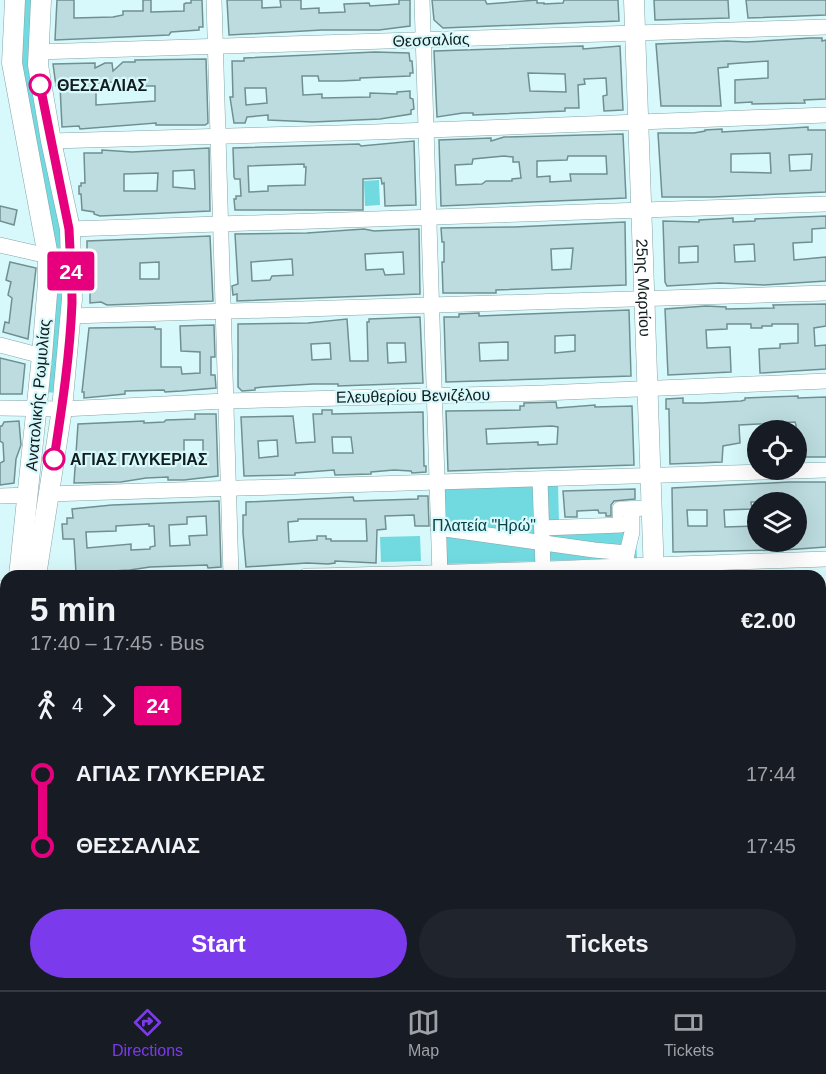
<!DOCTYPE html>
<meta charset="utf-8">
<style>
body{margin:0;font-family:Helvetica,sans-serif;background:#20242c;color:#f1f3f6;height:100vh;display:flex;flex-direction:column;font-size:22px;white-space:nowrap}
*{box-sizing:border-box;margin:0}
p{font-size:20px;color:#9ea1a6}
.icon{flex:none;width:33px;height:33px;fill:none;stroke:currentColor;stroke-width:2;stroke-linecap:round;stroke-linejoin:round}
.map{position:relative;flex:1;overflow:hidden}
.side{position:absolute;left:0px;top:570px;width:826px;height:420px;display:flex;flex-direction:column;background:#171b24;border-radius:18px 18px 0 0;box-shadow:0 6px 24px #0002}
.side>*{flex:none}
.badge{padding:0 12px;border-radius:4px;font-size:21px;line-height:39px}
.tools{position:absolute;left:747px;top:420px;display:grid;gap:12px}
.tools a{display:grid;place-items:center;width:60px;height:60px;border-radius:50%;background:#171b24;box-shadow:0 6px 24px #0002;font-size:30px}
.map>.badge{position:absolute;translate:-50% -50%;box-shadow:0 0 0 3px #fff}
.legs{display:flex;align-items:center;gap:9px;height:66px;padding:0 30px;font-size:20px}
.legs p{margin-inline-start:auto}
.overview{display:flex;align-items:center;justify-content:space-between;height:102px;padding:0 30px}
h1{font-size:33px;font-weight:700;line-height:45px}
.cta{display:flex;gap:12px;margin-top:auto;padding:12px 30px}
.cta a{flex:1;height:69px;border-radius:36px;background:#7c3aed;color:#fff;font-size:24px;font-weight:700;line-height:69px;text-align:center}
.cta a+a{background:#20242c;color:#f1f3f6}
ul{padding:0 30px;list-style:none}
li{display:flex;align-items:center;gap:21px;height:72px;font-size:22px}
li i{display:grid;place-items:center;width:9px;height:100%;margin:0 8px;background:currentColor}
li i::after{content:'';width:15px;height:15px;margin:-8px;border:4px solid;border-radius:50%;background:#171b24}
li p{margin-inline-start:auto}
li:first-child i{background:linear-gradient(#0000 50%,currentColor 0)}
li:last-child i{background:linear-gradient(currentColor 50%,#0000 0)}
.menu{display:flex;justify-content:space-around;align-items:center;height:84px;border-top:2px solid #363941;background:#171b24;font-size:16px;color:#9ea1a6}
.menu a{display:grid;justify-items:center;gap:3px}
.menu .selected{color:#7c3aed}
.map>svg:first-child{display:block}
.green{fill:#71d9e0}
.building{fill:#bcdcdf;stroke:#708f91;stroke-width:1.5;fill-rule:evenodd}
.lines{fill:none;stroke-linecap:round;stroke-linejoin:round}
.minor-casing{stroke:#85a5a7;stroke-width:16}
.major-casing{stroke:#85a5a7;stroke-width:21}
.minor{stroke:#fff;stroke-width:15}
.major{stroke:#fff;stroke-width:20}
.line-1-casing{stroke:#fff;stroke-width:14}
.line-1{stroke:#e6007e;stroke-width:9}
.stop-1-dot{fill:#fff;stroke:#e6007e;stroke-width:3}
.labels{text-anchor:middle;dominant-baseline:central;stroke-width:4.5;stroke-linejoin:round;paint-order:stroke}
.street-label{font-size:16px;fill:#101c1d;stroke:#d8f9fb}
.stop-label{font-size:16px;font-weight:bold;fill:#101c1d;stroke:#d8f9fb;text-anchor:start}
.park-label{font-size:16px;fill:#084347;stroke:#d8f9fb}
</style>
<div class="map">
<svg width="826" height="990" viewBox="0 0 826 990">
<rect width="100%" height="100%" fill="#d8f9fb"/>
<!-- green -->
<g class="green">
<polygon points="22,0 35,0 63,224 65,262 58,393 44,392 51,319 18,58"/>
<polygon points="379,180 380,205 365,206 364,181"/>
<polygon points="558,485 559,523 618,521 634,505 637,558 446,564 444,489"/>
<polygon points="420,536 421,561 381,562 380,537"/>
</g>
<!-- building -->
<g class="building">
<polygon points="57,0 74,0 74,18 113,17 123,15 123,11 143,11 143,0 151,0 151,12 184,11 184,4 186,3 191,3 191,0 202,0 203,27 199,27 199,30 171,32 169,35 55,40"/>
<polygon points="227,0 262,0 262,8 281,7 280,0 301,0 301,9 319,8 319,13 345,12 344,4 369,3 370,6 399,4 399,0 410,0 410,26 379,30 322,30 229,35"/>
<polygon points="432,0 485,0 487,4 537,0 537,3 544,3 544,4 563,3 564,0 618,0 619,21 443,28 434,20"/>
<polygon points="654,0 728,0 729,18 655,20"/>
<polygon points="746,0 826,0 826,15 748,18"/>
<polygon points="811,38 822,38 822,41 826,40 826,99 804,100 805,103 752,104 752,102 735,103 735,80 768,78 768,61 728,64 728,67 718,68 721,106 661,106 656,44 727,41 746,42"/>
<path d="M583 46V49L620 46 623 110 604 111 603 96 607 95 606 78 584 79 585 84 578 85 579 108H565V111L473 115V113H463L437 117 434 51ZM528 73 565 74 566 92 530 91Z"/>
<path d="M375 52 409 53 410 61H412L413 73H410V76L360 78V80L340 81H319L318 76H302L303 95 322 94V98L370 97V93L397 94V92L410 91V98L413 99 414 109 411 110V114L380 119 313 122 268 120V115L247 117 245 123H234L230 97H233L232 61H244V58ZM245 88H266L267 103 246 105Z"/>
<path d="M206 59 208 123 205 125H156V123L80 129 79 126 62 127 60 86H56L53 64 95 63V68L105 63H112L113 71 123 62H135V60ZM115 82V84L134 83V86H155V101L96 105V83Z"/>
<path d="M808 127V130H826V192L713 197H662L658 133H694L705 131V130L722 129V132ZM770 153 771 173 731 172V154ZM812 154 811 170 790 171 789 155Z"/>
<path d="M623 134 626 198 441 206 439 140 491 138V141L504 137ZM504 156 513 157V162H519L521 178 512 179V181H486L482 184 456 185 455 165 472 164 473 159ZM568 156H606L607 174H570L571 181H568L550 182V176L537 177V161L567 160Z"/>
<path d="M414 141 416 205 385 206 384 183 382 184 381 178 363 179V210H235L234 199H236V196H241L240 179H235L234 177 233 148 359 144 361 146ZM304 164V167H306L305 185 268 186V191L249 192 248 166Z"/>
<path d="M209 148 210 211 100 216 94 214V212L82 210 81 194H79V186H81V183H85L84 153H102V150L132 152ZM194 170 195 189 173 187V171ZM158 173 157 191H124V174Z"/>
<polygon points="0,206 17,210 14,225 0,221"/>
<path d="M826 216V228L812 229V242L793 243 794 260 826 257V281L764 285 719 283 667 286 665 282 663 221 699 222V220L733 218V222L755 221V219ZM754 244 755 261 735 262 734 245ZM698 246V262L679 263V247Z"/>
<path d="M625 222 626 285 496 290V293H443L442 262H444V242H442L441 228 514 227ZM573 248 571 269 552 270 551 249Z"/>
<path d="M364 229 374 231 419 229 420 294 237 301V294L233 295 232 286 238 284 235 234 307 233ZM403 252 404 274 385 275 383 269 366 270 365 254ZM292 259 293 275 272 276 270 280 252 281 251 262Z"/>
<path d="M210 236 213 301 107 305 101 302 90 303V293L87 289 90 276 87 264V241ZM159 262V279H140V263Z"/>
<polygon points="10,262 36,268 28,339 3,332 5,322 9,323 12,298 8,295 11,282 6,280"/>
<polygon points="826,304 826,326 814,328 815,346 826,345 826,369 760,373 759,349 780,348 780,344 798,343 798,324 772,324 772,326 762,326 762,328 751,328 751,324 727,324 727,329 706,330 707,348 730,347 731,372 668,375 665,309 706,306 726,307 726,309 774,308 773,305"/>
<path d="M629 310 631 376 446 382 444 317H459V314L479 313V316ZM575 335V351L555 353V336ZM508 342V360L480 361 479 343Z"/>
<path d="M420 317 423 383 338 386V384H313L263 387 255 388V390L242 391 238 387V324L308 323 347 319 350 361H368L367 322H369V319ZM330 343 331 359 312 360 311 344ZM387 343H405L406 362 388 363Z"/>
<polygon points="214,325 215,357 211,357 211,375 215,375 216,388 181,391 165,392 164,390 125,391 125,394 84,398 84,392 82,392 89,328 155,327 155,329 161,329 161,367 181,367 182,374 200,373 200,352 181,351 180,326"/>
<polygon points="0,358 25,364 22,394 0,394"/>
<polygon points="798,396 798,398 826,397 826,457 796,457 796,425 795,422 739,425 740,443 723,446 722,462 670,464 669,412 669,409 666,409 666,399 683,398 683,403 702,403 741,401 745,400 745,398"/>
<path d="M556 402 557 408 595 405V407L632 406 634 465 448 471 446 411 520 410V406H524V403ZM552 426 558 427 557 444 538 445V442L487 444 486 429Z"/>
<path d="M322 410H332V414L423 412 424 466H426V472L412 473 411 471 394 470 371 472V474L335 475 334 470 295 473V475L244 476 241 417 293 416 296 443 315 442 313 414H322ZM332 437H351L353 453H333ZM277 440 278 456 259 458 258 441Z"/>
<path d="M195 414H216L218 476 184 480H168V477L146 478 121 482 74 483 78 424 144 421V423L164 422 166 420 195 419ZM184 440H203V458H184Z"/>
<polygon points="19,421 21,445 16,459 14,483 0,485 0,463 4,461 3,443 0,441 0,426 2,426 4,422"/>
<path d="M789 482H826V547L784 550 673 552 672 488ZM751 502H796V542H758V528L755 526 725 527 724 510 752 509ZM687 510H707V526H688Z"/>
<polygon points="635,489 635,499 614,501 611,505 611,516 606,516 606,513 599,513 598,510 577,511 577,517 565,517 563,491"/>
<path d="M418 496H428L429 526H415L414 515 385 516 386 529 377 530 376 563 335 561V563L328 564 307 563 246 567 243 533V515H246V502L353 497 354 501 418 499ZM298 519H366L367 541H331V539H326V536H317V540L289 542 288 522 298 521Z"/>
<path d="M219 501 221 567 208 568 207 565 150 567 130 570 76 573 74 539H63L62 524H67V518H73L72 509 112 505ZM206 516 207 535 189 536 190 545 170 546 169 525 187 524V517ZM149 524V526H154L155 546 150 547V549L131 550V544L87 548 86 532 116 531V526Z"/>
</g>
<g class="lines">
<!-- minor casing -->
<g class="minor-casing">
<g id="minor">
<polyline points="214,0 231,576"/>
<polyline points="422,0 440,576"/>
<polyline points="37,52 826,27"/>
<polyline points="51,141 375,132 826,115"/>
<polyline points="70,229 826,204"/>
<polyline points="0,245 48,256"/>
<polyline points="71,316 826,293"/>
<polyline points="0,345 42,356"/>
<polyline points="0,408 62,409 226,401 543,393 826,381"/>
<polyline points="540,480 543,568"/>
<polyline points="48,494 826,470"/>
<polyline points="0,496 29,495"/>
<polyline points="438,528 594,550 627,553 626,566"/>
<polyline points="542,528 621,525 620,509 652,508"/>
<polyline points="627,553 632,532 632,509"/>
<path d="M306 576C480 573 653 564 826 559"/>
<polyline points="0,588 6,588"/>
<polyline points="820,649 826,649"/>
<polyline points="0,673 6,673"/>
<polyline points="820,738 826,737"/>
<polyline points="0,764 6,764"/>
<polyline points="820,826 826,826"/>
<polyline points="0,858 6,858"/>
<polyline points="820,909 826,909"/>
<polyline points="0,929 6,930"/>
<polyline points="150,984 196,990"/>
<polyline points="281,990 282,984"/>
<polyline points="438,990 439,984"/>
</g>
</g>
<!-- major casing -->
<g class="major-casing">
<g id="major">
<polyline points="15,0 12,63 48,256 48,282 42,356 19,576"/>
<path id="s1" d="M634 0 654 576"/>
<polyline points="36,576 62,409 72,299 70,229 51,141 38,65 41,0"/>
<polyline points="49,990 49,984"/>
<polyline points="622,990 625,984"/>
</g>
</g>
<!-- minor -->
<use href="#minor" class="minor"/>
<!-- major -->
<use href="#major" class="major"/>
</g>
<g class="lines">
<!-- line-1 casing -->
<g class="line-1-casing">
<path id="line-1" d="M40 85 69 229C70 253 72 278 72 303 70 355 62 407 54 459"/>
</g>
<!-- line-1 -->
<use href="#line-1" class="line-1"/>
</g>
<!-- markers -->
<g class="stop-1-dot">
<circle cx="40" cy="85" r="10"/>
<circle cx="54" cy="459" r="10"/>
</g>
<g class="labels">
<!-- street labels -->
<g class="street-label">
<text transform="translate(431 40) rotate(-2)">Θεσσαλίας</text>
<text stroke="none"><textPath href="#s1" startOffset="288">25ης Μαρτίου</textPath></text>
<text transform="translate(38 395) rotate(-85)">Ανατολικής Ρωμυλίας</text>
<text transform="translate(413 396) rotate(-1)">Ελευθερίου Βενιζέλου</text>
</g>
<!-- stop labels -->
<g class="stop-label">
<text x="57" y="85">ΘΕΣΣΑΛΙΑΣ</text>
<text x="70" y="459">ΑΓΙΑΣ ΓΛΥΚΕΡΙΑΣ</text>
</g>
<!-- park labels -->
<g class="park-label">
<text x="484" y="525">Πλατεία "Ηρώ"</text>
</g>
</g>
</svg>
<div class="tools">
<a><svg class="icon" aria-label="locate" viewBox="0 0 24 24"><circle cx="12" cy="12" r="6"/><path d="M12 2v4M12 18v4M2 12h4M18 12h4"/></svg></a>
<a><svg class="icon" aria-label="layers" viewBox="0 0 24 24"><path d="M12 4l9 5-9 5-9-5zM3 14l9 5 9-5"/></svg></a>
</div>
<b class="badge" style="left:71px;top:271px;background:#e6007e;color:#fff">24</b>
<section class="side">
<div class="overview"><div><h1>5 min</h1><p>17:40 – 17:45 · Bus</p></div><b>€2.00</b></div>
<div class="legs"><svg class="icon" aria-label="walk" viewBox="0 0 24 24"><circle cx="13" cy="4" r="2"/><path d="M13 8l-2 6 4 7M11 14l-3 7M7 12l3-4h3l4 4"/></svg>4<svg class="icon" aria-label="forward" viewBox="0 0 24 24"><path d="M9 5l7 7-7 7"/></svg><b class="badge" style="background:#e6007e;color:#fff">24</b></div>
<ul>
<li><i style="color:#e6007e"></i><b>ΑΓΙΑΣ ΓΛΥΚΕΡΙΑΣ</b><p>17:44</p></li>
<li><i style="color:#e6007e"></i><b>ΘΕΣΣΑΛΙΑΣ</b><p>17:45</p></li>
</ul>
<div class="cta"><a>Start</a><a>Tickets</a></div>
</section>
</div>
<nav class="menu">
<a class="selected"><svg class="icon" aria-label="directions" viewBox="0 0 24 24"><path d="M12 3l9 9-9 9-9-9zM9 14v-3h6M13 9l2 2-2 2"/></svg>Directions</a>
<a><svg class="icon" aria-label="map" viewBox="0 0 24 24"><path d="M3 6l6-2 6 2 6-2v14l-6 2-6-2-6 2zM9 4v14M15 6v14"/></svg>Map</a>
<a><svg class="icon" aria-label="tickets" viewBox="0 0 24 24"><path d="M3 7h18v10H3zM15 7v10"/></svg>Tickets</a>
</nav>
